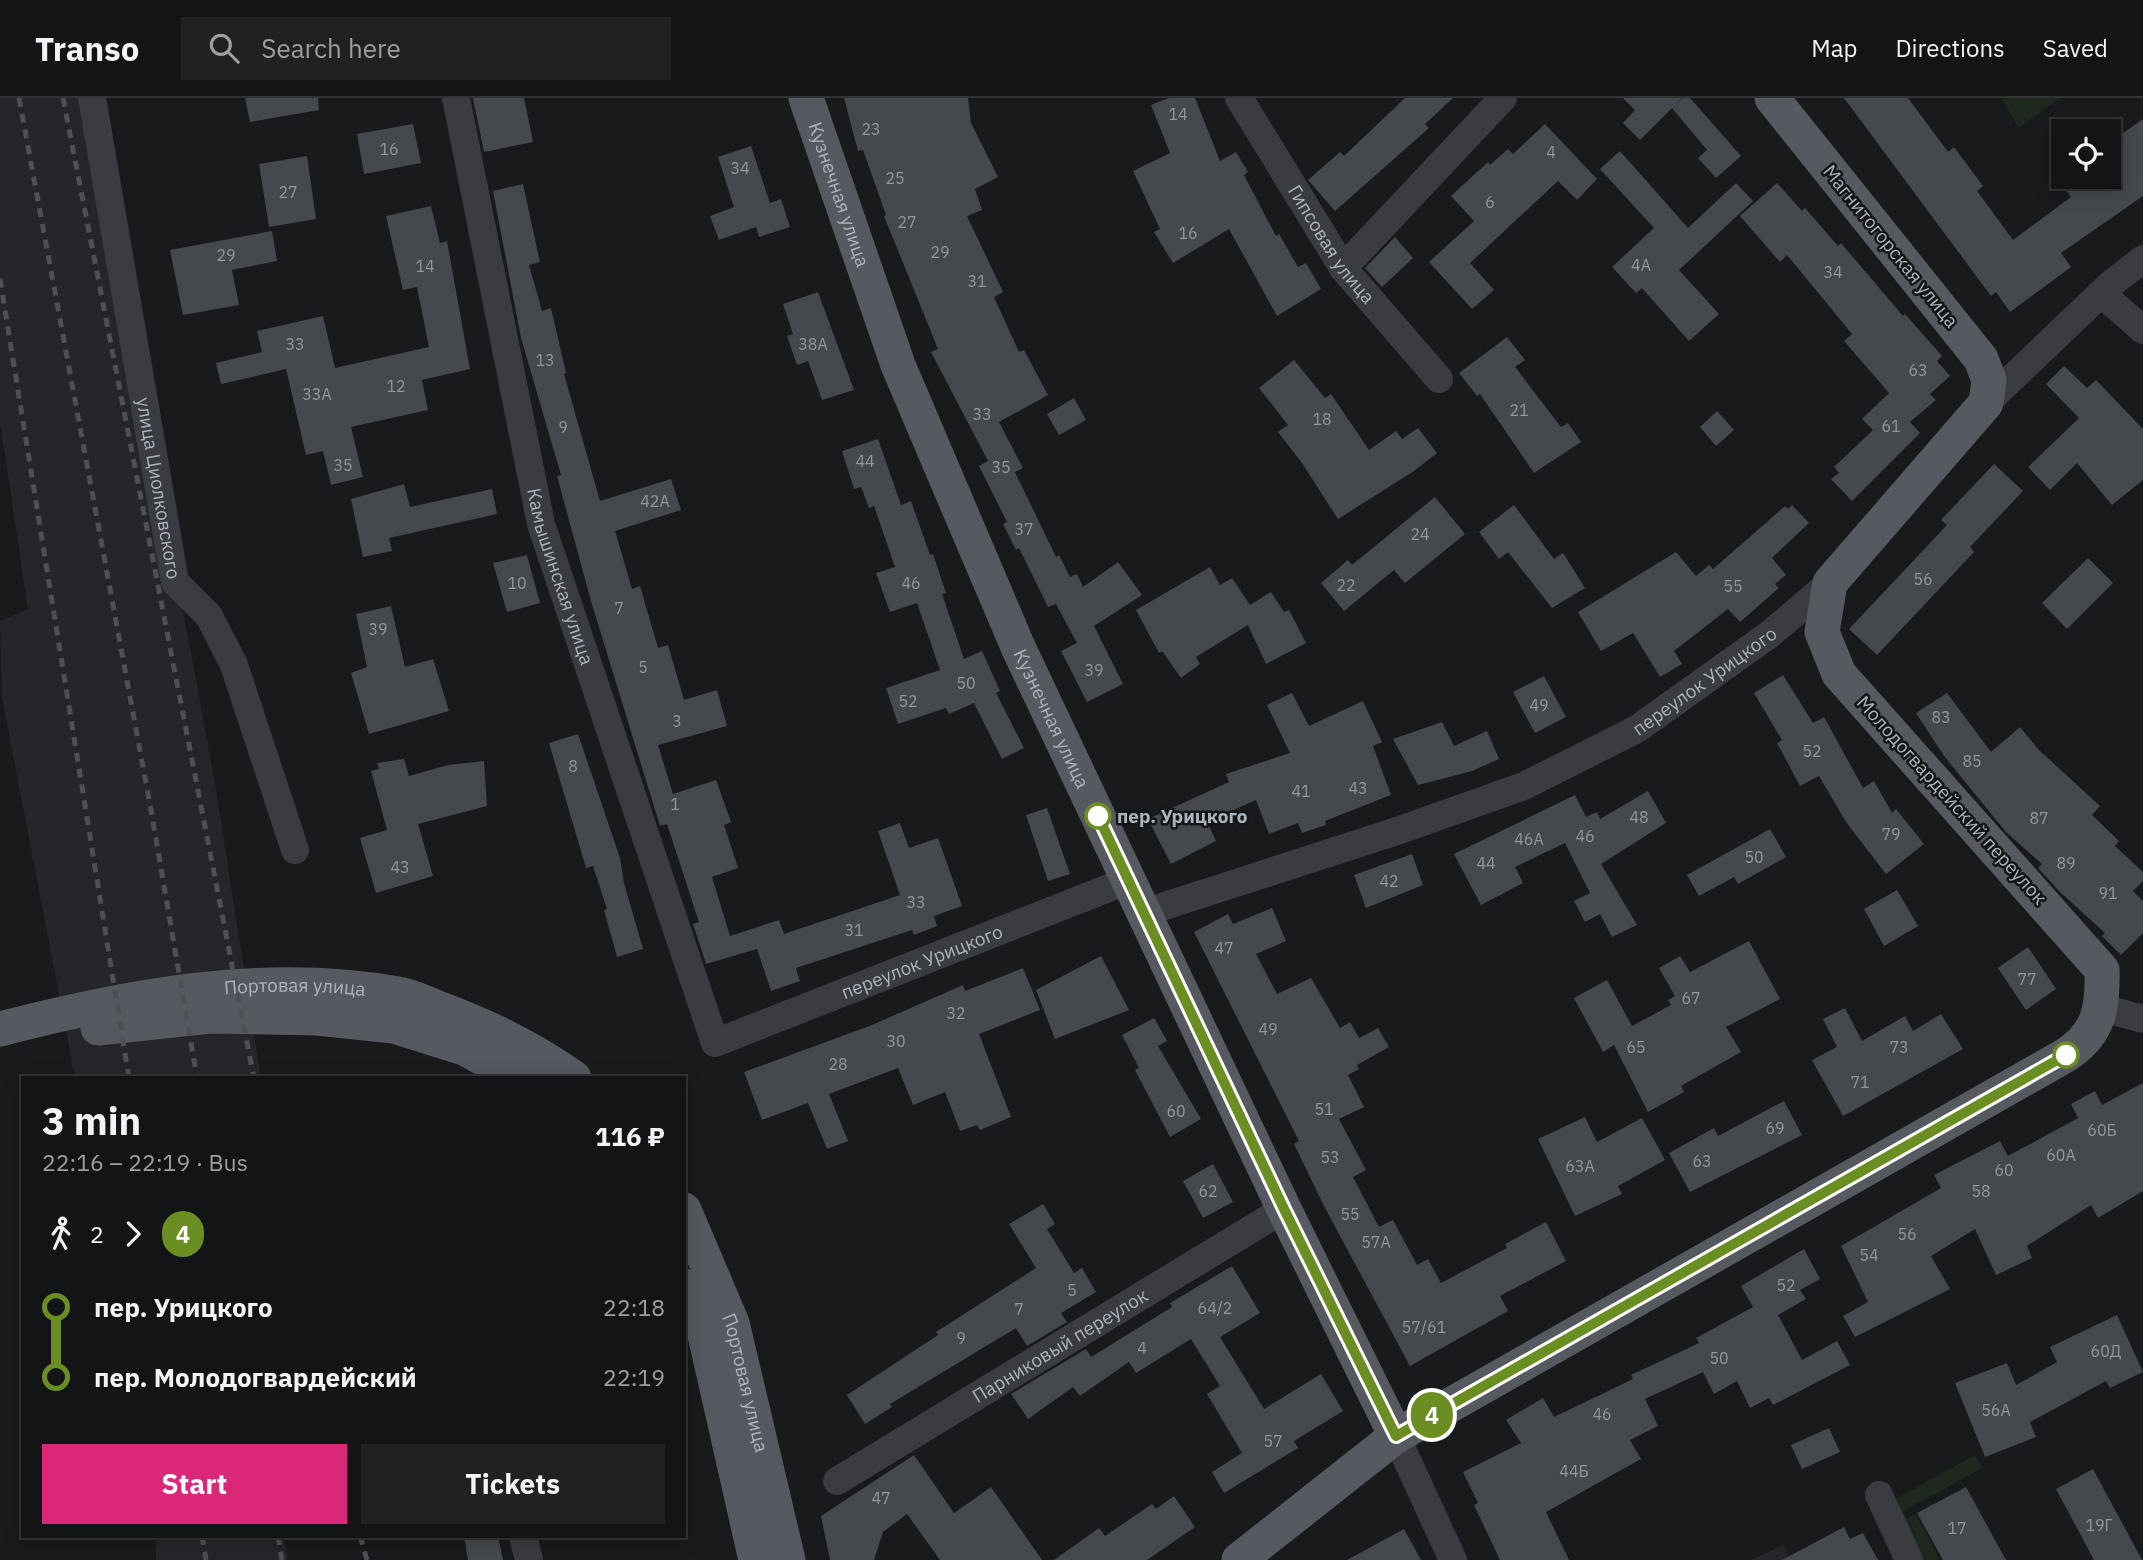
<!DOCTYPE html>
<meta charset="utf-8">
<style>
body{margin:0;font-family:"IBM Plex Sans",sans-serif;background:#202122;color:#f1f3f6;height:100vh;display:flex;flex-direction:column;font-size:26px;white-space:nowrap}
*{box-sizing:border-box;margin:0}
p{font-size:23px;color:#9d9ea0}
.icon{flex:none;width:38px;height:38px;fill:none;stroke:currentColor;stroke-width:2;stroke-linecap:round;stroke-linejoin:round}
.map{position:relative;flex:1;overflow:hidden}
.details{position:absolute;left:21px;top:978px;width:665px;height:462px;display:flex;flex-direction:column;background:#131415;border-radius:0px;box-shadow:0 4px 18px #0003,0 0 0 2px #323334}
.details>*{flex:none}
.badge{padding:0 14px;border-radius:23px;font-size:24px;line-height:46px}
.controls{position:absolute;left:2051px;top:21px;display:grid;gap:14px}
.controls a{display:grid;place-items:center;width:70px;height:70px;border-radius:0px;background:#131415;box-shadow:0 4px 18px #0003,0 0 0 2px #323334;font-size:35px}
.map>.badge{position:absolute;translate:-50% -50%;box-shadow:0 0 0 4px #fff}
.legs{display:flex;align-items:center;gap:10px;height:77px;padding:0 21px;font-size:23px}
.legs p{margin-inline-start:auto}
.summary{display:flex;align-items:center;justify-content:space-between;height:119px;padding:0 21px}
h1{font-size:38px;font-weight:700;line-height:52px}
.button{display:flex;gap:14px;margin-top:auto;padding:14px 21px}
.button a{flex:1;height:80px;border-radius:0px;background:#db2777;color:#fff;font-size:28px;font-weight:700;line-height:80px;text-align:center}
.button a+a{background:#202122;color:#f1f3f6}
ul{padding:0 21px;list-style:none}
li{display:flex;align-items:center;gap:24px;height:70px;font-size:26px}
li i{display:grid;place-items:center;width:10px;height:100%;margin:0 9px;background:currentColor}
li i::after{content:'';width:18px;height:18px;margin:-9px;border:5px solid;border-radius:50%;background:#131415}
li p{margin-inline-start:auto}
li:first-child i{background:linear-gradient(#0000 50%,currentColor 0)}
li:last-child i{background:linear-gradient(currentColor 50%,#0000 0)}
header{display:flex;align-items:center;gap:42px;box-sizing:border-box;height:98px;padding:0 35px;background:#131415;border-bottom:2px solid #323334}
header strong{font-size:33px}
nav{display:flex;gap:38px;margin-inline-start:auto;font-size:24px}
.search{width:490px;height:63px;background:#202122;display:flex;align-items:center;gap:18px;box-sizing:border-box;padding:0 24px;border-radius:0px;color:#9d9ea0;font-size:26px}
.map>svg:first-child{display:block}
.built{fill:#252629}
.green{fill:#1f281f}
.building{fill:#45484c}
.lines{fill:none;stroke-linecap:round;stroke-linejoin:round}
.minor{stroke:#3a3c41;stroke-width:28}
.major{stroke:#565a60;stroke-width:35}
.rail{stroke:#4d5156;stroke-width:5;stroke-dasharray:9 7;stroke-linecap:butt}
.line-1-casing{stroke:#fff;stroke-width:16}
.line-1{stroke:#6b8e23;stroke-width:10}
.stop-1-dot{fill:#fff;stroke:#6b8e23;stroke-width:3.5}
.labels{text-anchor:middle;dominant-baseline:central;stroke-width:5;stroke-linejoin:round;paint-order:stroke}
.number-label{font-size:16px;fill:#9298a0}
.street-label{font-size:19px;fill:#abb3bc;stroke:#141517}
.stop-label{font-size:19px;font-weight:bold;fill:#abb3bc;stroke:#141517;text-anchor:start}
</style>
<header>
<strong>Transo</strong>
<div class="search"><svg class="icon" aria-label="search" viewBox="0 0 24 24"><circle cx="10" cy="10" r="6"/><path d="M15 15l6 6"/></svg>Search here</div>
<nav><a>Map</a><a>Directions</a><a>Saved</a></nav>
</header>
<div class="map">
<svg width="2143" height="1462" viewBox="0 0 2143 1462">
<rect width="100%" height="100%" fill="#191a1c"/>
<!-- built -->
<g class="built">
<polygon points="0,0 94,0 103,79 215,685 261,980 75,980 2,600 0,523 28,511 0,324"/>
<polygon points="156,1439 284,1439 288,1462 156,1462"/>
<polygon points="1784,1447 1791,1462 1751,1462"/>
</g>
<!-- green -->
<g class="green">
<polygon points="2002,0 2060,0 2018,30"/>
<polygon points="1975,1357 1982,1370 1897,1417 1890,1404"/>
<polygon points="1915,1416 1940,1462 1919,1462 1900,1425"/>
</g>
<!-- building -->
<g class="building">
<polygon points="245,0 318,0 319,12 250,24"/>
<polygon points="473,0 524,0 533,44 484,54"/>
<polygon points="844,0 968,0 971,25 998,79 975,91 982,112 967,118 1003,194 994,199 1019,254 1024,252 1048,297 999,324 1023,370 1015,374 1056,459 1059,457 1070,479 1077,476 1083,489 1118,464 1142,497 1094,528 1123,586 1087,604 1061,553 1077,545 1056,506 1048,509 1019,450 1016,452 1003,426 1007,424 979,368 988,363 931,254 938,251 884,118 886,117 863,52 858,53"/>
<polygon points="1169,0 1195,0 1220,63 1236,54 1248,74 1244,77 1276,138 1279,136 1298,169 1306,165 1321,191 1277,218 1229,131 1173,165 1154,134 1160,131 1133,73 1170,55 1151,7"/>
<polygon points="1405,0 1453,0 1425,26 1429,30 1335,113 1308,82 1340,54 1344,58"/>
<polygon points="1623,0 1682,0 1674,8 1683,0 1690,0 1741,58 1716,80 1698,60 1707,52 1672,10 1640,42 1623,25 1635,12"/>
<polygon points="1844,0 1908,0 1948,54 1954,49 1983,88 1977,93 2013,142 2071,99 2057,79 2109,79 2109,45 2143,21 2143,98 2061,155 2071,169 2010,214 1996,194 1991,198"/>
<polygon points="413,26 421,65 364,76 357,36"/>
<polygon points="1545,26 1597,81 1577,102 1558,83 1470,165 1494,192 1472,211 1429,164 1474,123 1451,98 1488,64 1490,67 1508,51 1513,56"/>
<polygon points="751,48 770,105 781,101 790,129 759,139 756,129 719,142 710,118 734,109 718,59"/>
<polygon points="1620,53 1688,130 1736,85 1753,103 1679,172 1719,216 1689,243 1642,190 1636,195 1612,169 1654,130 1600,71"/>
<polygon points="307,58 316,121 269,129 259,66"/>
<polygon points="1777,85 1802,113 1805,110 1838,148 1841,145 1903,218 1905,216 1942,258 1937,263 1950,278 1930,296 1936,302 1910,324 1920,335 1852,403 1831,381 1839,375 1834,369 1873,332 1862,321 1889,295 1844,243 1852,236 1787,157 1780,164 1740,118"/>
<polygon points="523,86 540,164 529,167 542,213 551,210 566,275 564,276 600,403 671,381 681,412 615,433 632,491 640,488 658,550 668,547 684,602 717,592 727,628 658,647 673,696 716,682 731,724 724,727 738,770 712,779 730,838 779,822 784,836 900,797 878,733 900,725 909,750 938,740 962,808 934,818 937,828 914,837 912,832 796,870 800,883 771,893 757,851 706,866 693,826 699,824 667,726 660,728 591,503 557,378 561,377 521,240 493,93"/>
<polygon points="431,108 440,145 447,143 470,271 422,282 428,312 351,329 363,379 331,387 323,353 306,357 286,271 221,286 216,265 262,254 257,233 323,218 335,270 429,249 417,189 403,192 386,118"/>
<polygon points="272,133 277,163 232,172 239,207 183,217 170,152"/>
<polygon points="1395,139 1413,160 1382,189 1365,170"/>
<polygon points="818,194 854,292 822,302 808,263 797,267 787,238 793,236 783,206"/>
<polygon points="1507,239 1525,262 1515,269 1561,329 1568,325 1581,344 1534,375 1480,296 1477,298 1459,275"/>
<polygon points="1294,262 1325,300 1331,296 1369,352 1396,333 1402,341 1418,330 1437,355 1414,373 1338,421 1302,365 1278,334 1288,327 1259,290"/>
<polygon points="2064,268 2087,290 2096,282 2143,331 2143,382 2112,407 2077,365 2050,392 2028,369 2079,320 2046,286"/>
<polygon points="1074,300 1086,322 1059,337 1047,316"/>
<polygon points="1717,313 1734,332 1716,348 1700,329"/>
<polygon points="878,341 901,407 911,403 930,457 933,456 946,495 942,496 964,561 982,553 1000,593 996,595 1024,650 1002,661 974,605 949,616 946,610 898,626 886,590 940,572 917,505 890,514 876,475 895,469 874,408 869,410 861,389 854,391 842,353"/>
<polygon points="1994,366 2023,393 1970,449 1974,454 1877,557 1849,531 1947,427 1941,422"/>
<polygon points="404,386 410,409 492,391 497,416 389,440 392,453 363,459 351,401"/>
<polygon points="1435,399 1465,436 1405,485 1394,472 1344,513 1321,485 1348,462 1352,467"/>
<polygon points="1514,407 1554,461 1563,455 1585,490 1552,510 1508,454 1499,461 1479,434"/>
<polygon points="1792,407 1809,425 1772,460 1786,477 1775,486 1779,490 1740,524 1728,511 1674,553 1682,566 1660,579 1633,535 1601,553 1578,514 1676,454 1696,478 1709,467 1713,471 1785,408 1788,411"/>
<polygon points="527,457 540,505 507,514 493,465"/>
<polygon points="2088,460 2113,485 2067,531 2042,505"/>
<polygon points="1210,469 1220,487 1232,480 1250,507 1271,494 1284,514 1289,512 1306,545 1266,566 1248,527 1196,559 1200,566 1181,580 1162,553 1159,555 1136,512"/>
<polygon points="391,508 405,569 433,561 449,613 369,636 351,575 367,569 356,516"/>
<polygon points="1783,577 1813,625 1824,619 1863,690 1874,683 1892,715 1896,711 1924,746 1886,776 1846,724 1819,678 1800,688 1777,645 1782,642 1754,595"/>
<polygon points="1544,578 1566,619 1535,635 1513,594"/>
<polygon points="1292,595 1309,628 1363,603 1382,644 1373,648 1391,697 1325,723 1326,727 1302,735 1298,725 1269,736 1256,702 1207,724 1216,743 1171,766 1148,721 1229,684 1226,676 1290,655 1267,607"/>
<polygon points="1947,595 1991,654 2020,629 2039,652 2100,708 2092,717 2119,743 2115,748 2143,774 2143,783 2133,793 2143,803 2143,835 2121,857 2102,838 2105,835 2060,794 2038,770 2042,766 2006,734 1944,658 1916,615"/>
<polygon points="1442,624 1454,648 1487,633 1499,661 1472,673 1418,687 1393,641"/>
<polygon points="578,636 620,760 624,785 643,851 617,859 604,812 607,811 593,768 586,770 549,645"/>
<polygon points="404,661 409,678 448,667 484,663 487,708 418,726 433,778 376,795 360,740 387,732 371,673 379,671 377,665"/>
<polygon points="1648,693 1666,725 1601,766 1637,827 1612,839 1600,816 1585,824 1574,803 1590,795 1565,745 1515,769 1523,785 1481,807 1454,756 1575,697 1586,719 1597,714 1600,721"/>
<polygon points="1047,710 1070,776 1048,783 1026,717"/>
<polygon points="1770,731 1786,759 1738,786 1734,779 1699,798 1687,777"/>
<polygon points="1412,756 1423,787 1366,810 1354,777"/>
<polygon points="1897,792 1918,828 1884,848 1864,811"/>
<polygon points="1272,810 1286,843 1256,856 1277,896 1311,880 1340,930 1350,924 1359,940 1378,930 1389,949 1357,967 1359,971 1348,977 1364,1009 1339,1021 1366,1072 1353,1079 1379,1129 1393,1122 1417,1167 1428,1161 1441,1185 1507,1150 1505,1146 1546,1124 1566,1163 1500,1198 1508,1213 1410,1268 1324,1108 1294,1046 1299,1043 1194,834 1228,816 1233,826"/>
<polygon points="1749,843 1780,901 1726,929 1741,954 1681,988 1684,994 1648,1014 1614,947 1603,954 1574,900 1607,882 1632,928 1671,907 1668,902 1675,898 1659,870 1680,858 1690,874"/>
<polygon points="2028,849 2056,891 2026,912 1998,870"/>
<polygon points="1101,858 1129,912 1055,941 1036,892"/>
<polygon points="1023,870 1040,912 979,936 1011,1019 980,1032 977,1027 960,1033 945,994 913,1007 898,970 829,996 848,1043 827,1051 808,1005 762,1022 744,974 872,927 963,887 965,893"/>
<polygon points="1845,910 1862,943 1905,918 1913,933 1941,916 1963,951 1843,1018 1812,962 1837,949 1823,921"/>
<polygon points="1154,920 1167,943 1158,948 1201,1021 1170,1039 1135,972 1139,970 1122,937"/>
<polygon points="2143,985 2143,1093 2098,1120 2091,1107 2027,1148 2032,1160 1996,1177 1975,1131 1931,1158 1950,1191 1855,1239 1843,1218 1868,1204 1841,1148 1941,1090 1934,1077 2000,1043 2008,1058 2078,1020 2071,1006 2095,993 2102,1007"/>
<polygon points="1784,1003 1802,1037 1690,1094 1669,1055 1714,1030 1718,1038"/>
<polygon points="1585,1019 1597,1044 1642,1020 1665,1062 1618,1088 1622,1096 1575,1118 1538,1041"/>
<polygon points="1213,1066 1233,1104 1203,1120 1183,1083"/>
<polygon points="1043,1106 1055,1126 1047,1131 1074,1175 1082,1170 1096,1194 1061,1215 1067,1224 1027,1248 1016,1230 890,1306 892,1309 865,1326 847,1297 938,1237 936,1234 1036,1170 1009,1126"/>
<polygon points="1804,1151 1820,1181 1800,1192 1806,1201 1778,1217 1802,1262 1837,1243 1850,1267 1773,1307 1769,1300 1750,1310 1737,1283 1714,1296 1703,1274 1645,1301 1658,1328 1630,1342 1641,1361 1546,1414 1569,1462 1500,1462 1474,1407 1478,1405 1463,1374 1521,1345 1506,1322 1543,1300 1554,1319 1633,1281 1631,1277 1699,1245 1696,1240 1753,1209 1741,1188"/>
<polygon points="1232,1168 1260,1215 1220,1239 1264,1311 1321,1276 1343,1313 1294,1343 1298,1350 1224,1395 1212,1374 1242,1355 1207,1296 1220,1288 1191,1241 1136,1275 1129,1264 1080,1298 1073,1289 1028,1321 1011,1296 1086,1251 1091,1259 1172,1209 1170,1205"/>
<polygon points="2117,1217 2143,1274 2110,1290 2106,1283 2030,1324 2036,1339 1985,1359 1955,1285 2007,1265 2016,1287 2057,1264 2050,1249"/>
<polygon points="1829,1330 1840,1354 1802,1371 1791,1347"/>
<polygon points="914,1357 954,1415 991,1389 1042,1462 940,1462 907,1416 883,1434 874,1462 830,1462 821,1418"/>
<polygon points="2093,1371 2142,1462 2094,1462 2056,1391"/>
<polygon points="1966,1389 1996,1444 2006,1462 1943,1462 1917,1415"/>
<polygon points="1174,1398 1195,1429 1147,1462 1054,1462 1099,1430 1105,1438 1152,1406 1156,1411"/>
<polygon points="1844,1429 1850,1441 1863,1435 1878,1462 1782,1462"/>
<polygon points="1404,1431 1421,1462 1347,1462"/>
<polygon points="464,1438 498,1438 503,1462 468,1462"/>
</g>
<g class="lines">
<!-- minor -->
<g class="minor">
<path id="s1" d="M92 0 175 484 209 518 234 567 295 752"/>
<path id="s2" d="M456 0 541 426 715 945 1129 782"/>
<path id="s3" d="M1239 0 1343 170 1439 281"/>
<polyline points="1343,170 1503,0"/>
<polyline points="2102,196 2143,232"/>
<polyline points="1986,305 2112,185 2143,161"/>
<path id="s4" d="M1143 815 1397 733 1524 688 1637 631 1770 536 1830 485"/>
<polyline points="2103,910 2143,921"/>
<polyline points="1396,1338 1453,1462"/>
<path id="s5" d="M837 1383 1284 1111"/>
<polyline points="1879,1397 1909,1462"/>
<polyline points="523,1438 529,1462"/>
</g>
<!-- major -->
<g class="major">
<path id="s6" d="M806 0 898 267 1018 549 1284 1111 1396 1338"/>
<polyline points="98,930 210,918 317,920 394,928 464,950 519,980"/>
<path id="s7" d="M0 931C128 898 266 872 398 896 412 898 425 905 438 910 487 928 532 950 574 980"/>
<path id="s8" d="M684 1112 732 1225 788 1462"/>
<polyline points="684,1188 705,1237 756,1462"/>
<path d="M1239 1462 1396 1338 2066 957C2100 935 2103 908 2102 872L1839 576 1822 534 1830 485 1986 305 1989 282 1981 261 1772 0"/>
</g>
<!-- rail -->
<g class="rail">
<polyline points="19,0 151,712 197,980"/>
<polyline points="63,0 254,980"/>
<polyline points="0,181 129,980"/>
<polyline points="202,1438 206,1462"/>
<polyline points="278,1438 282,1462"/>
<polyline points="360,1438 367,1462"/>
</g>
</g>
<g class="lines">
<!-- line-1 casing -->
<g class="line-1-casing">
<polyline id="line-1" points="1098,718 1284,1111 1396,1338 2066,957"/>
</g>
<!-- line-1 -->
<use href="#line-1" class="line-1"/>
</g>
<!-- markers -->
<g class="stop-1-dot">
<circle cx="1098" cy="718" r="12"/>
<circle cx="2066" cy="957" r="12"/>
</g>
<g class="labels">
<!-- number labels -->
<g class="number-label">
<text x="1178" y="16">14</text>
<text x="871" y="31">23</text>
<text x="389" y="51">16</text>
<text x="1551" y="54">4</text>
<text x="740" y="70">34</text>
<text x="895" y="80">25</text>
<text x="288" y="94">27</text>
<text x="1490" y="104">6</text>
<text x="907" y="124">27</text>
<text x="1188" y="135">16</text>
<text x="940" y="154">29</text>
<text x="226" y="157">29</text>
<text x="1641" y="167">4А</text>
<text x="425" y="168">14</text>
<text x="1833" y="174">34</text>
<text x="977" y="183">31</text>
<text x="295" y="246">33</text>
<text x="813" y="246">38А</text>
<text x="545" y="262">13</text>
<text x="1918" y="272">63</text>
<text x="396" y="288">12</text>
<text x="317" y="296">33А</text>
<text x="1519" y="312">21</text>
<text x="982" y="316">33</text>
<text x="1322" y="321">18</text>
<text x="1891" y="328">61</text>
<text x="563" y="329">9</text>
<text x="865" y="363">44</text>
<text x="343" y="367">35</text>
<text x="1001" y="369">35</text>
<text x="655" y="403">42А</text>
<text x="1024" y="431">37</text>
<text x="1420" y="436">24</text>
<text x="1923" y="481">56</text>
<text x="517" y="485">10</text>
<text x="911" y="485">46</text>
<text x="1346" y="487">22</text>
<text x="1733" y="488">55</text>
<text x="619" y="510">7</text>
<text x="378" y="531">39</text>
<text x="643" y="569">5</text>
<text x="1094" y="572">39</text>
<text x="966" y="585">50</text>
<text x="908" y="603">52</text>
<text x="1539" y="607">49</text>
<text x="1941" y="619">83</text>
<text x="677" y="623">3</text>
<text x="1812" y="653">52</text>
<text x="1972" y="663">85</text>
<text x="573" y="668">8</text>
<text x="1358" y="690">43</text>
<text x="1301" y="693">41</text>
<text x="675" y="706">1</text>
<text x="1639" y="719">48</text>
<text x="2039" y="720">87</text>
<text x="1891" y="736">79</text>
<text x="1585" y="738">46</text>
<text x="1529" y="741">46А</text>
<text x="1754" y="759">50</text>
<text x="1486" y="765">44</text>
<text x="2066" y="765">89</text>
<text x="400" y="769">43</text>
<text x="1389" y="783">42</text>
<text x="2108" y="795">91</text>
<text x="916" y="804">33</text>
<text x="854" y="832">31</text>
<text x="1224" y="850">47</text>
<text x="2027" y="881">77</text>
<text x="1691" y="900">67</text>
<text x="956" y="915">32</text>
<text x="1268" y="931">49</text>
<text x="896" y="943">30</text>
<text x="1636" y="949">65</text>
<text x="1899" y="949">73</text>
<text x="838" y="966">28</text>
<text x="1860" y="984">71</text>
<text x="1324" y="1011">51</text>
<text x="1176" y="1013">60</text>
<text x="1775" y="1030">69</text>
<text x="2102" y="1032">60Б</text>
<text x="2061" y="1057">60А</text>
<text x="1330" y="1059">53</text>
<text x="1702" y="1063">63</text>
<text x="1580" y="1068">63А</text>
<text x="2004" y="1072">60</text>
<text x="1208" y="1093">62</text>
<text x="1981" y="1093">58</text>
<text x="1350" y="1116">55</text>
<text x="1907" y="1136">56</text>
<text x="1376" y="1144">57А</text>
<text x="1869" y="1157">54</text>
<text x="1786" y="1187">52</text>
<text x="1072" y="1192">5</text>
<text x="1215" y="1210">64/2</text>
<text x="1019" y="1211">7</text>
<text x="1424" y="1229">57/61</text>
<text x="961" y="1240">9</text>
<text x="1142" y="1250">4</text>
<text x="2106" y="1253">60Д</text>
<text x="1719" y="1260">50</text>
<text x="1996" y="1312">56А</text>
<text x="1602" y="1316">46</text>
<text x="1273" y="1343">57</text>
<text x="1574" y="1373">44Б</text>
<text x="881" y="1400">47</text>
<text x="2099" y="1427">19Г</text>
<text x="1957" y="1430">17</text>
</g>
<!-- street labels -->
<g class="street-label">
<text stroke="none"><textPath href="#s6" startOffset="102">Кузнечная улица</textPath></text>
<text stroke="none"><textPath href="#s3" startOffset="173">Гипсовая улица</textPath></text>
<text transform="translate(1891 148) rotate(51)">Магнитогорская улица</text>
<text stroke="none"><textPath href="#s1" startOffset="396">улица Циолковского</textPath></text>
<text stroke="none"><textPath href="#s2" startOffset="490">Камышинская улица</textPath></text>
<text stroke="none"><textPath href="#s4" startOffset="611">переулок Урицкого</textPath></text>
<text stroke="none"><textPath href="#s6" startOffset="668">Кузнечная улица</textPath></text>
<text transform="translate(1952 702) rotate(48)">Молодогвардейский переулок</text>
<text stroke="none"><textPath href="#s2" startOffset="1204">переулок Урицкого</textPath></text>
<text stroke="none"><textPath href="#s7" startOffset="299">Портовая улица</textPath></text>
<text stroke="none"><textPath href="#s5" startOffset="261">Парниковый переулок</textPath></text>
<text stroke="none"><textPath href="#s8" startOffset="184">Портовая улица</textPath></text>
</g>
<!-- stop labels -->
<g class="stop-label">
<text x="1117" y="718">пер. Урицкого</text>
</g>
</g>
</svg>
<div class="controls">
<a><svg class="icon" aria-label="locate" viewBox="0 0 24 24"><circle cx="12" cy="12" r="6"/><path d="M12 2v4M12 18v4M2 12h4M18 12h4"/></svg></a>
</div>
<b class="badge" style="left:1432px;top:1317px;background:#6b8e23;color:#fff">4</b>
<section class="details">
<div class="summary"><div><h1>3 min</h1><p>22:16 – 22:19 · Bus</p></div><b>116 ₽</b></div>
<div class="legs"><svg class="icon" aria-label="walk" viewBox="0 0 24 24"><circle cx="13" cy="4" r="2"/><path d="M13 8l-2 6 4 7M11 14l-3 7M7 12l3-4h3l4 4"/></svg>2<svg class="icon" aria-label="forward" viewBox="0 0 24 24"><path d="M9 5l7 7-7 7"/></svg><b class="badge" style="background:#6b8e23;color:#fff">4</b></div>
<ul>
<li><i style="color:#6b8e23"></i><b>пер. Урицкого</b><p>22:18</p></li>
<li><i style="color:#6b8e23"></i><b>пер. Молодогвардейский</b><p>22:19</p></li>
</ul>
<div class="button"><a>Start</a><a>Tickets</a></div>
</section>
</div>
